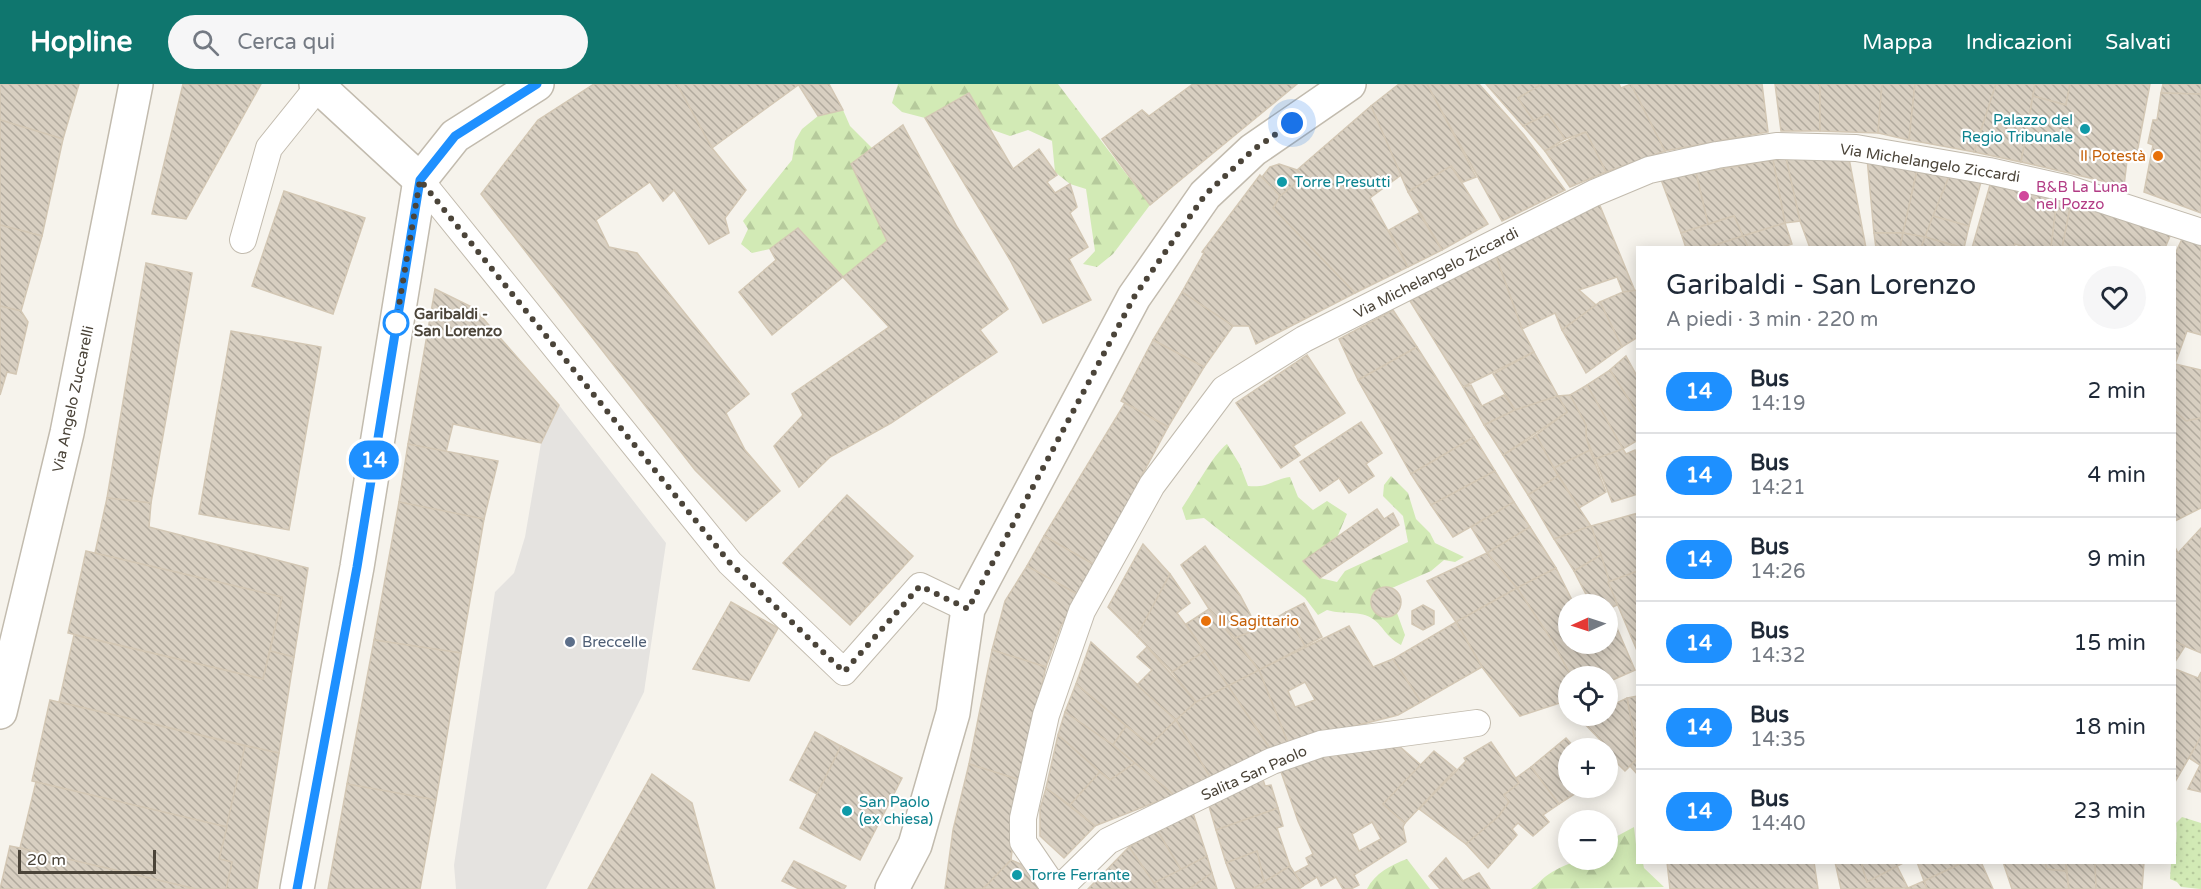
<!DOCTYPE html>
<html lang="it">
<meta charset="utf-8">
<style>
body{margin:0;font-family:"Varela Round",sans-serif;background:#f6f6f7;color:#1f2937;height:100vh;display:flex;flex-direction:column;font-size:22px;white-space:nowrap}
*{box-sizing:border-box;margin:0}
p{font-size:20px;color:#747a83}
.icon{flex:none;width:33px;height:33px;fill:none;stroke:currentColor;stroke-width:2;stroke-linecap:round;stroke-linejoin:round}
.map{position:relative;flex:1;overflow:hidden}
.sheet{position:absolute;left:1636px;top:162px;width:540px;height:618px;display:flex;flex-direction:column;background:#fff;border-radius:0px;box-shadow:0 3px 15px #0003}
.sheet>*{flex:none}
.badge{padding:0 12px;border-radius:20px;font-size:21px;line-height:39px}
.needle{width:39px;rotate:267deg}
.tools{position:absolute;left:1558px;top:510px;display:grid;gap:12px}
.tools a{display:grid;place-items:center;width:60px;height:60px;border-radius:50%;background:#fff;box-shadow:0 3px 15px #0003;font-size:30px}
.scale{position:absolute;left:18px;bottom:15px;width:138px;box-sizing:border-box;padding-left:6px;border:3px solid #4b4439;border-top:0;font-size:16px;line-height:21px;white-space:nowrap;color:#4b4439;-webkit-text-stroke:4px #fff;paint-order:stroke}
.you{position:absolute;width:30px;height:30px;margin:-15px;border:4px solid #fff;border-radius:50%;background:#1a73e8;box-shadow:0 0 0 9px #1a73e833}
.map>.badge{position:absolute;translate:-50% -50%;box-shadow:0 0 0 3px #fff}
.round{display:grid;place-items:center;flex:none;width:63px;height:63px;border-radius:32px;background:#f6f6f7}
.headline{display:flex;align-items:center;justify-content:space-between;height:102px;padding:0 30px}
h1{font-size:28px;font-weight:600;line-height:45px}
ul{padding:0;list-style:none}
li{display:flex;align-items:center;gap:18px;height:84px;padding:0 30px;border-top:2px solid #e0e1e3}
li div{flex:1}
li b{display:block;font-size:22px}
li em{font-style:normal}
li .badge{min-width:66px;font-weight:700;text-align:center}
header{display:flex;align-items:center;gap:36px;box-sizing:border-box;height:84px;padding:0 30px;background:#0f766e;color:#fff}
header strong{font-size:28px}
nav{display:flex;gap:33px;margin-inline-start:auto;font-size:21px}
.search{width:420px;height:54px;background:#f6f6f7;display:flex;align-items:center;gap:15px;box-sizing:border-box;padding:0 21px;border-radius:33px;color:#747a83;font-size:22px}
.map>svg:first-child{display:block}
.grass{fill:url(#grass-dots)}
.forest{fill:url(#forest-firs)}
.parking{fill:#e5e3e0}
.building{fill:url(#building-back-hatch);stroke:#d3c7b4;stroke-width:1.5;fill-rule:evenodd}
.lines{fill:none;stroke-linecap:round;stroke-linejoin:round}
.lane-casing{stroke:#c2bbae;stroke-width:28}
.street-casing{stroke:#c2bbae;stroke-width:36}
.lane{stroke:#fff;stroke-width:26}
.street{stroke:#fff;stroke-width:33}
.line-casing{stroke:#fff;stroke-width:14}
.line{stroke:#1e90ff;stroke-width:9}
.walk{stroke:#4b4439;stroke-width:6;stroke-dasharray:0 10.8}
.culture-dot{fill:#0f9aa8;stroke:#fff;stroke-width:2}
.food-dot{fill:#e8710a;stroke:#fff;stroke-width:2}
.hotel-dot{fill:#d1479c;stroke:#fff;stroke-width:2}
.stop-dot{fill:#fff;stroke:#1e90ff;stroke-width:3}
.service-dot{fill:#5c6f8a;stroke:#fff;stroke-width:2}
.labels{text-anchor:middle;dominant-baseline:central;stroke-width:4.5;stroke-linejoin:round;paint-order:stroke}
.culture-label{font-size:15px;fill:#0d838f;stroke:#fff;text-anchor:start}
.food-label{font-size:15px;fill:#c56008;stroke:#fff;text-anchor:end}
.street-label{font-size:15px;fill:#4b4439;stroke:#fff}
.hotel-label{font-size:15px;fill:#b23c85;stroke:#fff;text-anchor:start}
.stop-label{font-size:15px;font-weight:bold;fill:#4b4439;stroke:#fff;text-anchor:start}
.service-label{font-size:15px;fill:#4e5e75;stroke:#fff;text-anchor:start}
</style>
<header>
<strong>Hopline</strong>
<div class="search"><svg class="icon" aria-label="search" viewBox="0 0 24 24"><circle cx="10" cy="10" r="6"/><path d="M15 15l6 6"/></svg>Cerca qui</div>
<nav><a>Mappa</a><a>Indicazioni</a><a>Salvati</a></nav>
</header>
<div class="map">
<svg width="2201" height="805" viewBox="0 0 2201 805">
<defs>
<pattern id="grass-dots" width="8" height="8" patternUnits="userSpaceOnUse" patternTransform="scale(1.5)"><rect width="8" height="8" fill="#d2eab5"/><path d="M2 2h.1M6 6h.1" fill="none" stroke="#b6ca9c" stroke-width="1.8" stroke-linecap="round"/></pattern>
<pattern id="forest-firs" width="22" height="20" patternUnits="userSpaceOnUse" patternTransform="scale(1.5)"><rect width="22" height="20" fill="#d2eab5"/><path d="M5 1l3.5 6h-7zM16 11l3.5 6h-7z" fill="#b6ca9c"/></pattern>
<pattern id="building-back-hatch" width="6" height="6" patternUnits="userSpaceOnUse" patternTransform="scale(1.5)"><rect width="6" height="6" fill="#d8cfc1"/><path d="M-1 5l2 2M0 0l6 6M5-1l2 2" fill="none" stroke="#b1aa9e"/></pattern>
</defs>
<rect width="100%" height="100%" fill="#f6f3ec"/>
<!-- grass -->
<path class="grass" d="M2182 733 2201 739V805L2181 803 2177 798 2170 795 2171 779 2175 778C2175 764 2178 753 2176 739Z"/>
<!-- forest -->
<g class="forest">
<polygon points="898,0 1058,0 1150,121 1113,170 1097,183 1083,180 1095,167 1086,105 1070,100 1055,88 1052,57 1028,46 1010,52 990,45 968,9 925,34 902,28 892,19"/>
<polygon points="843,26 850,42 872,64 851,80 887,157 843,193 798,144 770,165 752,169 741,160 748,145 743,137 792,76 795,57 802,45 818,32"/>
<path d="M1227 360 1240 381 1248 402C1269 404 1271 396 1290 393L1298 413 1313 426 1327 417 1347 430 1320 494 1337 498 1345 487 1408 458 1403 432 1383 412 1384 401 1391 392 1408 409 1416 435 1430 449 1435 459 1464 473 1455 478 1444 476 1431 487 1392 504 1386 503 1375 507 1372 518 1375 528 1386 533 1397 529 1405 551 1401 561C1385 552 1384 543 1373 535 1361 526 1343 531 1327 526L1318 531 1305 514 1204 434 1186 436 1182 424C1193 408 1214 369 1227 360Z"/>
<path d="M1634 743 1638 778 1643 779 1644 784 1664 803 1531 805C1538 801 1542 794 1549 790 1571 776 1582 776 1608 776V757Z"/>
<path d="M1407 775 1430 805H1367C1375 789 1391 781 1407 775Z"/>
</g>
<!-- parking -->
<polygon class="parking" points="559,321 666,459 644,608 546,805 456,805 454,781 495,508 514,489 525,453 541,359"/>
<!-- building -->
<g class="building">
<polygon points="0,0 79,0 63,55 0,36"/>
<polygon points="183,0 261,0 186,135 152,130"/>
<polygon points="594,0 677,0 712,64 746,106 725,134 729,149 709,160 674,106 663,117 650,98 596,136 609,163 637,169 749,310 726,329 745,366 780,407 746,437 695,386 481,110 538,36"/>
<polygon points="677,0 798,0 798,1 712,64"/>
<polygon points="798,0 829,0 843,26 818,32"/>
<polygon points="1193,0 1297,0 1150,121 1102,55 1142,26 1149,32"/>
<polygon points="1399,0 1427,0 1476,93 1463,98 1451,82 1408,108 1371,22"/>
<polygon points="1427,0 1479,0 1524,51 1565,106 1502,137"/>
<polygon points="1486,0 1542,0 1518,14 1534,37 1523,42"/>
<polygon points="1542,0 1619,0 1621,4 1631,0 1665,67 1606,88 1586,48 1565,55 1548,30 1534,37 1518,14"/>
<polygon points="1631,0 1762,0 1768,48 1665,67"/>
<polygon points="1775,0 1820,0 1820,47 1781,47"/>
<polygon points="1820,0 1882,0 1878,49 1820,47"/>
<polygon points="1882,0 1915,0 1909,56 1878,49"/>
<polygon points="1915,0 1996,0 1974,68 1909,56"/>
<polygon points="1996,0 2035,0 2021,78 1974,68"/>
<polygon points="2035,0 2070,0 2066,21 2033,12"/>
<polygon points="2070,0 2150,0 2137,69 2128,68 2124,102 2021,78 2033,12 2066,21"/>
<polygon points="2163,0 2201,0 2201,10 2161,9"/>
<polygon points="969,9 1013,85 1039,65 1057,91 1047,98 1055,109 1070,100 1077,123 1070,129 1088,163 1069,175 1091,216 1043,239 1010,176 925,34"/>
<polygon points="2161,9 2201,10 2201,129 2144,108 2153,61 2148,59 2153,36 2157,36"/>
<polygon points="1371,22 1401,91 1370,114 1408,183 1355,209 1273,124 1280,112 1303,93 1297,86"/>
<polygon points="1548,30 1565,55 1545,67 1523,42"/>
<polygon points="0,36 63,55 42,152 0,141"/>
<polygon points="903,41 957,143 1008,225 980,246 997,268 891,339 830,373 799,403 774,362 803,331 792,310 889,243 843,193 887,157 851,80"/>
<polygon points="1586,48 1606,88 1570,103 1545,67"/>
<polygon points="1848,69 1866,164 1810,164 1800,137 1786,74"/>
<polygon points="1786,74 1800,137 1785,139 1773,76"/>
<polygon points="1867,74 1918,82 1903,149 1874,149"/>
<polygon points="1773,76 1785,139 1743,152 1734,132 1708,140 1696,89"/>
<polygon points="1279,80 1297,86 1303,93 1280,112 1262,93 1270,83"/>
<polygon points="1451,82 1488,140 1442,166 1408,108"/>
<polygon points="1918,82 1950,90 1925,153 1903,149"/>
<polygon points="1696,89 1708,140 1681,149 1660,93"/>
<polygon points="1950,90 1981,98 1969,142 1933,132"/>
<polygon points="1260,91 1280,112 1273,124 1355,209 1256,260 1249,242 1233,242 1182,208 1204,169 1202,168"/>
<polygon points="1990,101 2057,115 2051,164 2027,164 2015,160 2014,164 1972,164"/>
<polygon points="284,107 365,134 333,230 252,202"/>
<polygon points="2072,114 2062,164 2051,164 2057,115"/>
<polygon points="2072,114 2173,145 2165,164 2062,164"/>
<polygon points="1598,117 1635,207 1623,208 1617,193 1579,206 1596,221 1562,246 1555,229 1522,245 1494,167"/>
<polygon points="1419,129 1442,166 1408,183 1389,146"/>
<polygon points="1734,132 1743,152 1706,164 1686,164 1681,149"/>
<polygon points="1933,132 1969,142 1964,164 1925,153"/>
<polygon points="1785,139 1792,160 1779,164 1748,164 1743,152"/>
<polygon points="0,141 42,152 21,227 0,222"/>
<polygon points="798,144 843,193 772,251 739,208 776,176 770,165"/>
<polygon points="1874,149 1903,149 1900,164 1876,164"/>
<polygon points="1903,149 1925,153 1921,164 1900,164"/>
<polygon points="2184,151 2201,157 2201,251 2187,247 2175,280 2201,286 2201,334 2186,337 2175,327 2175,170"/>
<polygon points="1743,152 1748,164 1706,164"/>
<polygon points="1925,153 1962,164 1921,164"/>
<polygon points="1494,167 1522,245 1534,268 1463,303 1410,217"/>
<polygon points="146,179 192,189 151,419 107,414"/>
<polygon points="435,205 474,224 559,321 541,359 453,340 446,368 408,360"/>
<polygon points="1638,206 1638,253 1622,263 1600,218 1623,208"/>
<polygon points="1182,208 1233,242 1204,283 1153,256"/>
<polygon points="1600,218 1622,263 1586,289 1562,246"/>
<polygon points="0,222 21,227 28,238 16,290 7,288 0,311"/>
<polygon points="1393,226 1417,263 1358,296 1339,255"/>
<polygon points="231,247 321,263 289,446 199,430"/>
<polygon points="1153,256 1204,283 1168,343 1121,317"/>
<polygon points="1417,263 1474,353 1411,390 1358,296"/>
<polygon points="1534,268 1558,312 1515,326 1493,290"/>
<polygon points="1307,271 1345,329 1293,362 1300,371 1281,384 1236,319"/>
<polygon points="1626,272 1638,294 1638,330 1610,286"/>
<polygon points="1610,286 1638,330 1638,356 1623,365 1587,301"/>
<polygon points="1471,301 1482,322 1504,311 1515,326 1484,341 1463,303"/>
<polygon points="1587,301 1623,365 1595,375 1586,353 1586,341 1570,311"/>
<polygon points="1570,311 1586,341 1586,353 1590,366 1554,384 1536,351 1567,328 1558,312"/>
<polygon points="1558,312 1567,328 1503,371 1484,341 1515,326"/>
<polygon points="1125,319 1168,343 1134,406 1136,409 1095,481 1044,452"/>
<polygon points="2175,327 2186,337 2201,334 2201,424 2175,437"/>
<polygon points="1361,338 1382,369 1366,380 1374,392 1349,409 1339,394 1320,407 1300,378"/>
<polygon points="1536,351 1558,392 1528,411 1503,371"/>
<polygon points="1474,353 1495,387 1431,421 1411,390"/>
<polygon points="408,360 498,377 484,435 399,418"/>
<polygon points="1623,365 1626,370 1635,366 1638,376 1638,410 1612,418 1595,375"/>
<polygon points="1590,366 1606,408 1579,424 1554,384"/>
<polygon points="1495,387 1514,418 1453,453 1431,421"/>
<polygon points="1558,392 1591,442 1554,455 1528,411"/>
<polygon points="847,411 913,472 850,541 783,479"/>
<polygon points="107,414 151,419 149,443 308,484 294,573 270,567 282,513 95,469"/>
<polygon points="399,418 484,435 461,569 374,556"/>
<polygon points="1514,418 1530,443 1487,469 1471,443"/>
<polygon points="1377,425 1384,435 1393,429 1399,441 1320,494 1303,477"/>
<polygon points="1638,429 1638,487 1608,498 1591,442"/>
<polygon points="1591,442 1601,471 1574,487 1554,455"/>
<polygon points="1530,443 1556,484 1517,504 1487,469"/>
<polygon points="2201,444 2201,569 2175,558 2175,463 2178,469"/>
<polygon points="1044,452 1095,481 1079,511 1027,482"/>
<polygon points="1143,460 1170,490 1137,552 1108,523"/>
<polygon points="1205,462 1240,511 1258,545 1235,554 1209,525 1181,481"/>
<polygon points="86,467 282,513 263,595 68,549"/>
<polygon points="1487,469 1517,504 1456,538 1427,497"/>
<polygon points="1601,471 1617,521 1608,525 1608,520 1591,520 1574,487"/>
<polygon points="1027,482 1079,511 1061,542 1046,583 992,566 1005,517"/>
<polygon points="1556,484 1574,520 1569,520 1569,560 1608,560 1608,532 1611,530 1635,586 1608,598 1608,592 1571,592 1551,555 1517,504"/>
<polygon points="1638,487 1638,569 1608,498"/>
<polygon points="1170,490 1190,519 1177,529 1205,567 1172,588 1137,552"/>
<circle cx="1386" cy="518" r="15"/>
<polygon points="1517,504 1551,555 1571,592 1569,592 1569,616 1520,632 1482,583 1456,538"/>
<polygon points="731,518 778,544 749,597 693,585"/>
<polygon points="1304,519 1322,553 1305,562 1286,528"/>
<polygon points="1423,521 1434,527 1434,540 1423,546 1412,540 1412,527"/>
<polygon points="1209,525 1259,586 1228,602 1186,540"/>
<polygon points="1286,528 1305,562 1259,586 1235,554 1258,545"/>
<polygon points="1456,538 1482,583 1421,618 1393,575"/>
<path d="M1349 542 1373 583 1393 575 1421 618 1398 631 1288 659 1259 586ZM1305 598 1315 616 1295 623 1288 607Z"/>
<polygon points="74,551 263,595 270,567 294,573 279,669 59,618"/>
<polygon points="374,556 461,569 436,716 347,700"/>
<polygon points="1091,558 1176,636 1150,661 1076,600"/>
<polygon points="2175,558 2185,562 2175,578"/>
<polygon points="1147,563 1196,618 1176,636 1137,601 1152,586 1137,573"/>
<polygon points="992,566 1046,583 1020,696 969,680"/>
<polygon points="1205,567 1228,602 1196,618 1172,588"/>
<polygon points="2175,585 2198,594 2201,588 2201,653 2175,698"/>
<polygon points="1259,586 1288,659 1271,666 1228,602"/>
<polygon points="1076,600 1126,642 1113,661 1065,628"/>
<polygon points="1228,602 1271,666 1210,693 1176,636 1196,618"/>
<polygon points="1638,612 1638,674 1627,614"/>
<polygon points="1627,614 1638,674 1625,687 1608,670 1608,664 1581,636 1591,632 1608,632 1608,623"/>
<polygon points="50,616 245,662 227,743 32,697"/>
<polygon points="1065,628 1113,661 1135,679 1110,696 1058,651"/>
<polygon points="1176,636 1210,693 1174,711 1113,661 1126,642 1150,661"/>
<polygon points="815,648 841,662 817,710 790,696"/>
<polygon points="1058,651 1100,688 1070,721 1046,704"/>
<polygon points="2201,653 2201,708 2188,705 2200,681 2189,674"/>
<polygon points="1566,654 1575,664 1569,664 1569,704 1584,704 1559,720 1531,683"/>
<polygon points="1491,658 1519,699 1504,711 1509,718 1498,733 1466,760 1419,725 1466,677 1464,674"/>
<path d="M1398 661 1422 682 1383 720 1405 739 1403 743 1406 758 1354 791 1359 801 1351 805H1343L1336 793 1321 802 1317 793 1303 802 1294 789 1309 781 1306 774 1313 770 1298 737 1279 682 1345 662ZM1372 738 1381 755 1359 767 1352 750Z"/>
<polygon points="245,662 279,669 257,805 226,805 232,778 219,775"/>
<polygon points="841,662 902,694 860,776 800,744"/>
<polygon points="1434,667 1456,685 1405,739 1383,720"/>
<polygon points="1638,674 1638,691 1630,682"/>
<polygon points="1135,679 1174,711 1095,742 1070,721 1100,688 1110,696"/>
<polygon points="969,680 1020,696 1011,776 983,805 945,805 953,746"/>
<polygon points="1531,683 1559,720 1543,731 1549,738 1533,752 1518,739 1512,745 1517,751 1488,784 1466,760 1498,733 1509,718 1504,711 1519,699 1516,694"/>
<polygon points="652,690 692,719 715,805 588,805"/>
<polygon points="1262,692 1265,702 1271,701 1278,724 1216,746 1208,719"/>
<polygon points="36,698 227,743 219,775 232,778 226,805 196,805 20,764"/>
<polygon points="347,700 436,716 420,805 328,805"/>
<polygon points="1046,704 1095,742 1064,774 1040,752 1040,725"/>
<polygon points="1278,724 1283,742 1277,744 1290,782 1264,798 1257,767 1226,779 1216,746"/>
<polygon points="1192,726 1207,772 1181,786 1157,746"/>
<polygon points="1157,746 1181,786 1154,799 1129,763"/>
<polygon points="10,762 20,764 196,805 0,805"/>
<polygon points="1129,763 1158,805 1088,805"/>
<polygon points="1257,767 1264,798 1253,805 1236,805 1226,779"/>
<polygon points="1207,772 1212,789 1189,805 1158,805 1154,799"/>
<polygon points="1446,774 1463,797 1479,789 1490,805 1440,805 1429,792"/>
<polygon points="1011,776 1035,786 1042,805 983,805"/>
<polygon points="794,777 846,802 844,805 799,805 782,797"/>
<polygon points="1667,778 1814,778 1818,805 1670,805"/>
<polygon points="1835,778 1861,778 1867,798 1897,782 1908,804 1841,805"/>
<polygon points="1861,778 1905,778 1867,798"/>
<polygon points="1917,778 1964,778 1924,797"/>
<polygon points="1964,778 1981,778 1993,805 1927,805 1924,797"/>
<polygon points="2003,778 2045,778 2047,785 2066,787 2069,805 2012,805"/>
<polygon points="2045,778 2066,778 2066,787 2047,785"/>
<polygon points="2066,778 2095,778 2096,805 2069,805"/>
<polygon points="2095,778 2144,778 2142,805 2096,805"/>
<polygon points="1290,782 1303,802 1299,805 1253,805"/>
<polygon points="1212,789 1217,805 1189,805"/>
<polygon points="1924,797 1927,805 1905,805 1908,804"/>
</g>
<g class="lines">
<!-- lane casing -->
<g class="lane-casing">
<g id="lane">
<polyline points="420,96 730,479 844,588 920,502 968,525"/>
<polyline points="243,156 269,64 318,3"/>
<polyline points="1055,805 1023,758 1023,734 1046,631 1082,527 1152,401 1224,305 1304,255 1594,109 1649,86 1717,71 1776,62 1856,64 1989,87 2069,105 2201,148"/>
<polyline points="1059,805 1108,757 1272,677 1321,660 1477,639"/>
</g>
</g>
<!-- street casing -->
<g class="street-casing">
<g id="street">
<polyline points="316,0 420,96"/>
<polyline points="0,628 67,349 136,0"/>
<polyline points="297,805 357,483 420,96 455,52 537,0"/>
<polyline points="892,805 915,761 953,629 968,525 1134,213 1205,111 1253,66 1349,0"/>
</g>
</g>
<!-- lane -->
<use href="#lane" class="lane"/>
<!-- street -->
<use href="#street" class="street"/>
</g>
<g class="lines">
<!-- line casing -->
<g class="line-casing">
<polyline id="line" points="297,805 357,483 420,96 455,52 537,0"/>
</g>
<!-- line -->
<use href="#line" class="line"/>
<!-- walk -->
<polyline class="walk" points="396,239 420,96 730,479 844,588 920,502 968,525 1134,213 1205,111 1253,66 1292,39"/>
</g>
<!-- markers -->
<g class="culture-dot">
<circle cx="2085" cy="45" r="6"/>
<circle cx="1282" cy="98" r="6"/>
<circle cx="847" cy="727" r="6"/>
<circle cx="1017" cy="791" r="6"/>
</g>
<g class="food-dot">
<circle cx="2158" cy="72" r="6"/>
<circle cx="1206" cy="537" r="6"/>
</g>
<circle class="hotel-dot" cx="2024" cy="112" r="6"/>
<circle class="stop-dot" cx="396" cy="239" r="12"/>
<circle class="service-dot" cx="570" cy="558" r="6"/>
<g class="labels">
<!-- culture labels -->
<g class="culture-label">
<text x="2073" y="36" text-anchor="end">Palazzo del<tspan x="2073" dy="17">Regio Tribunale</tspan></text>
<text x="1294" y="98">Torre Presutti</text>
<text x="859" y="718">San Paolo<tspan x="859" dy="17">(ex chiesa)</tspan></text>
<text x="1029" y="791">Torre Ferrante</text>
</g>
<!-- food labels -->
<g class="food-label">
<text x="2146" y="72">Il Potestà</text>
<text x="1218" y="537" text-anchor="start">Il Sagittario</text>
</g>
<!-- street labels -->
<g class="street-label">
<text transform="translate(1930 79) rotate(9)">Via Michelangelo Ziccardi</text>
<text transform="translate(1436 189) rotate(-27)">Via Michelangelo Ziccardi</text>
<text transform="translate(73 315) rotate(-78)">Via Angelo Zuccarelli</text>
<text transform="translate(1254 689) rotate(-24)">Salita San Paolo</text>
</g>
<!-- hotel labels -->
<g class="hotel-label">
<text x="2036" y="103">B&amp;B La Luna<tspan x="2036" dy="17">nel Pozzo</tspan></text>
</g>
<!-- stop labels -->
<g class="stop-label">
<text x="414" y="230">Garibaldi -<tspan x="414" dy="17">San Lorenzo</tspan></text>
</g>
<!-- service labels -->
<g class="service-label">
<text x="582" y="558">Breccelle</text>
</g>
</g>
</svg>
<div class="tools">
<a><svg class="needle" viewBox="-14 -14 28 28"><path d="M0-13l5 13h-10z" fill="#e53935"/><path d="M0 13l5-13h-10z" fill="#747a83"/></svg></a>
<a><svg class="icon" aria-label="locate" viewBox="0 0 24 24"><circle cx="12" cy="12" r="6"/><path d="M12 2v4M12 18v4M2 12h4M18 12h4"/></svg></a>
<a>+</a>
<a>−</a>
</div>
<div class="scale">20 m</div>
<div class="you" style="left:1292px;top:39px"></div>
<b class="badge" style="left:374px;top:376px;background:#1e90ff;color:#fff">14</b>
<section class="sheet">
<div class="headline"><div><h1>Garibaldi - San Lorenzo</h1><p>A piedi · 3 min · 220 m</p></div><a class="round"><svg class="icon" aria-label="heart" viewBox="0 0 24 24"><path d="M12 20l-8-8c-3-5 5-10 8-4 3-6 11-1 8 4z"/></svg></a></div>
<ul>
<li><span class="badge" style="background:#1e90ff;color:#fff">14</span><div><b>Bus</b><p>14:19</p></div><em>2 min</em></li>
<li><span class="badge" style="background:#1e90ff;color:#fff">14</span><div><b>Bus</b><p>14:21</p></div><em>4 min</em></li>
<li><span class="badge" style="background:#1e90ff;color:#fff">14</span><div><b>Bus</b><p>14:26</p></div><em>9 min</em></li>
<li><span class="badge" style="background:#1e90ff;color:#fff">14</span><div><b>Bus</b><p>14:32</p></div><em>15 min</em></li>
<li><span class="badge" style="background:#1e90ff;color:#fff">14</span><div><b>Bus</b><p>14:35</p></div><em>18 min</em></li>
<li><span class="badge" style="background:#1e90ff;color:#fff">14</span><div><b>Bus</b><p>14:40</p></div><em>23 min</em></li>
</ul>
</section>
</div>
